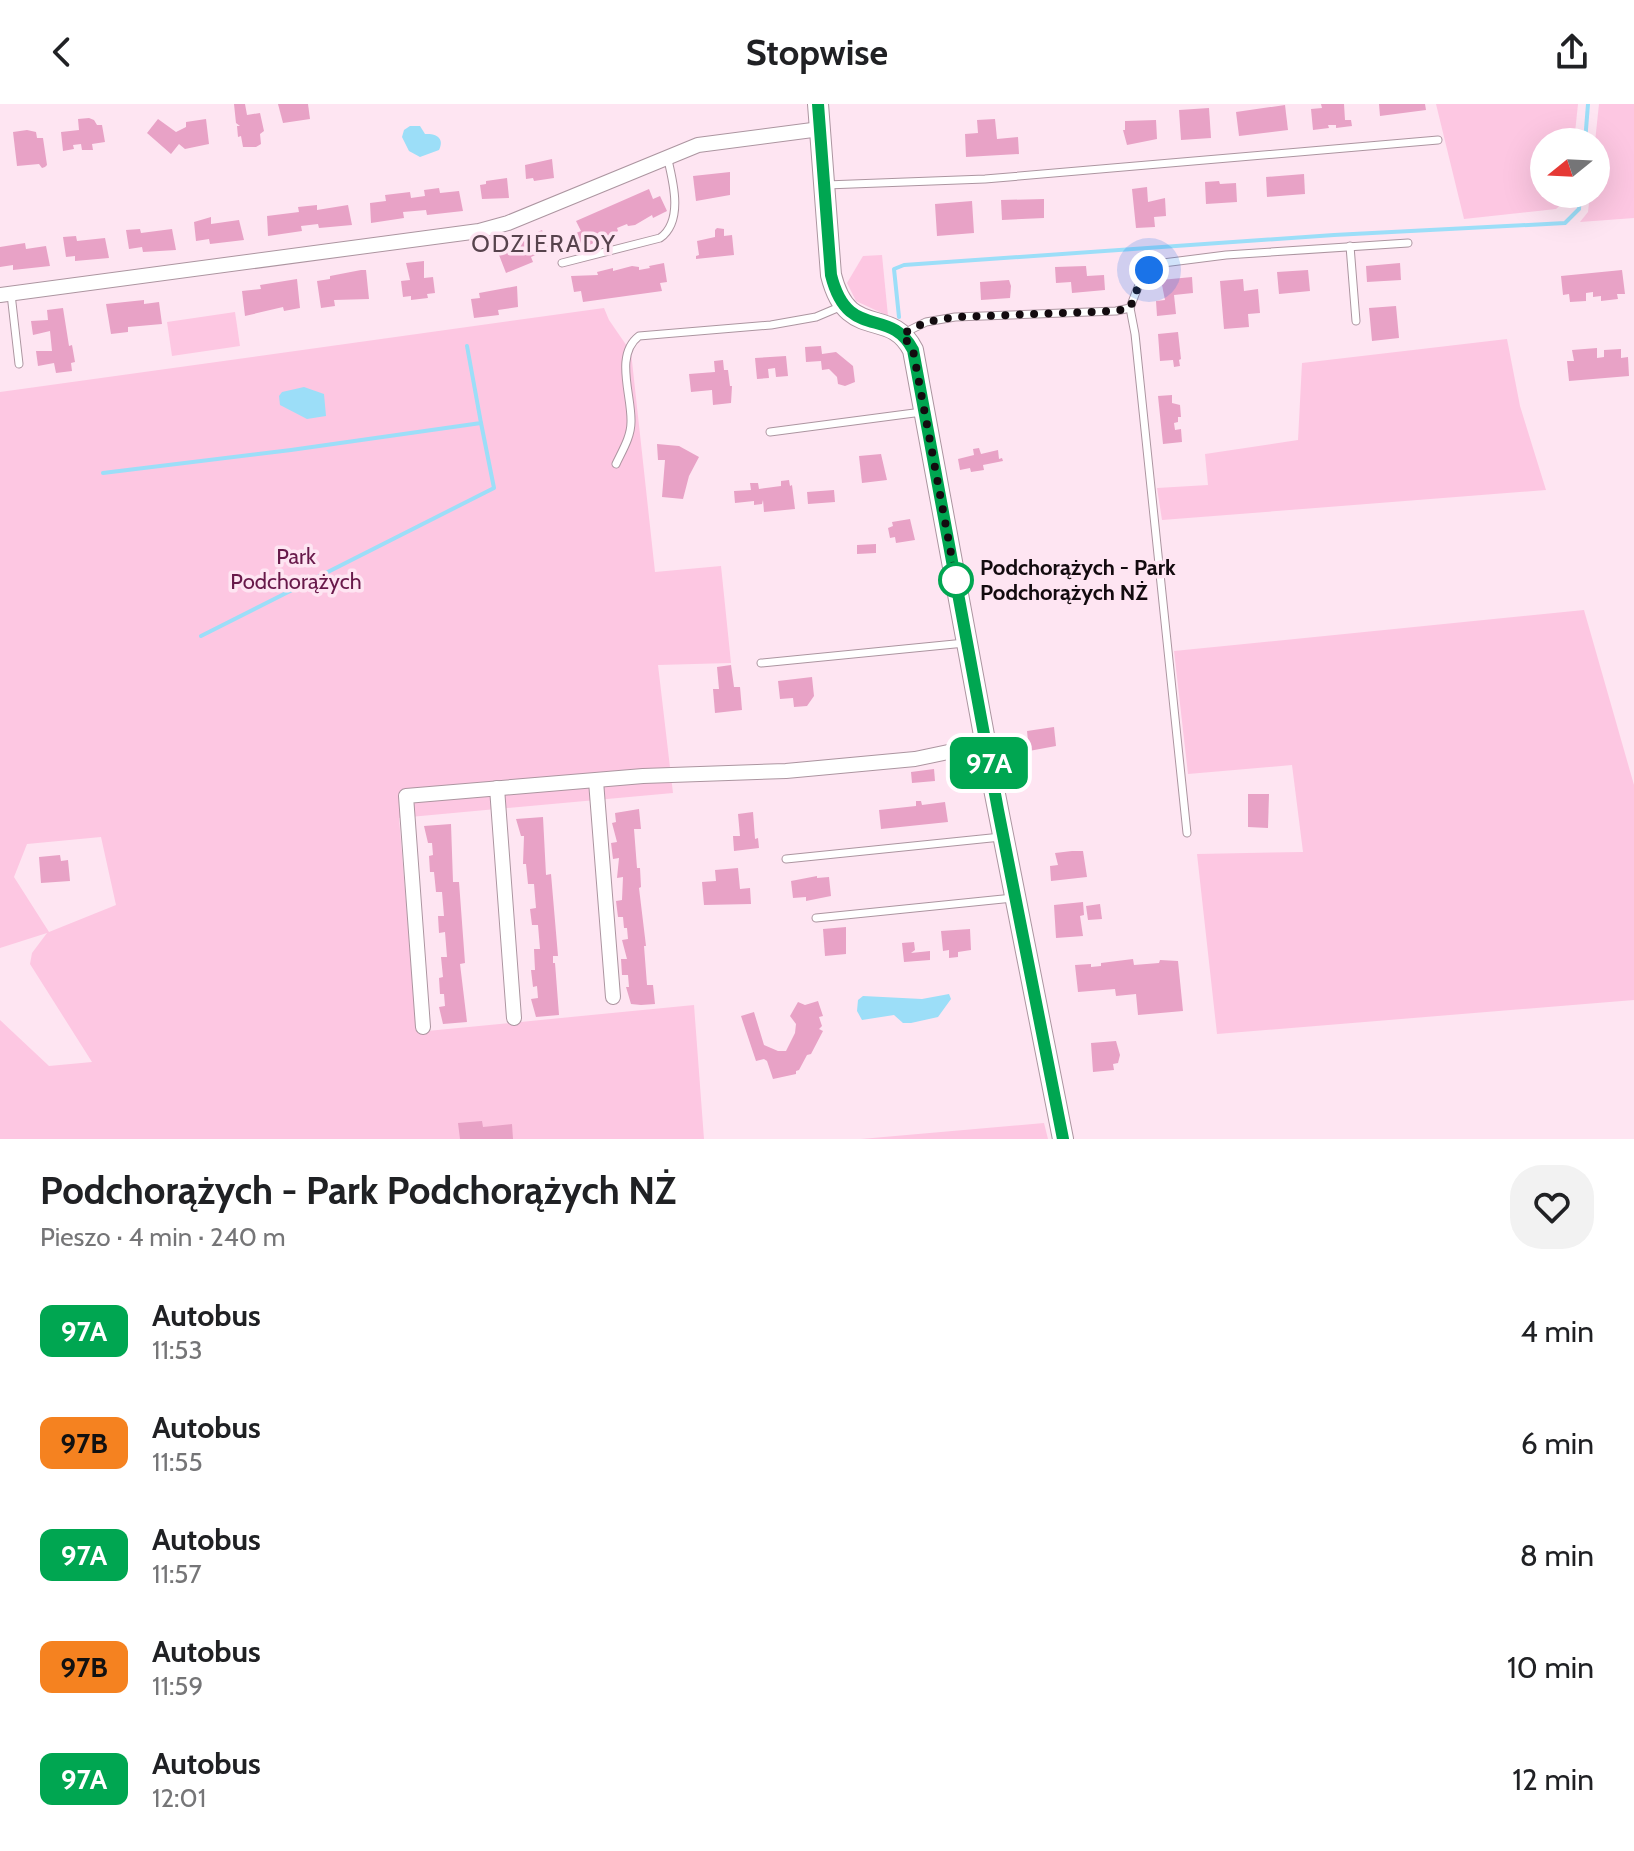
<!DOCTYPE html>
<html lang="pl">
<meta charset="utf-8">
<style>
body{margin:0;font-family:Cabin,sans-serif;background:#f2f2f2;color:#202124;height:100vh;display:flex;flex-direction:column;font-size:30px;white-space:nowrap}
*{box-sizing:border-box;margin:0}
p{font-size:26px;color:#757577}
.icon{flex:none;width:44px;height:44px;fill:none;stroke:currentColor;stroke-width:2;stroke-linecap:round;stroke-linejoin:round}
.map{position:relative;height:1035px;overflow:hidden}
.details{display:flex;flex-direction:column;background:#fff;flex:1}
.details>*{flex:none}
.badge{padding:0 16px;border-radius:12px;font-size:28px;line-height:52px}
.needle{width:52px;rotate:252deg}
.buttons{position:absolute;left:1530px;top:24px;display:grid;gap:16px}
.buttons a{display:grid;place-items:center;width:80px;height:80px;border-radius:50%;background:#fff;box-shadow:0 8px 32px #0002;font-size:40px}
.you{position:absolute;width:40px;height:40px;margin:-20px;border:6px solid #fff;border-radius:50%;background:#1a73e8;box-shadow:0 0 0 12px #1a73e833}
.map>.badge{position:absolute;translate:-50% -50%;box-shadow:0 0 0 4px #fff}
.round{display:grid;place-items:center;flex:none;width:84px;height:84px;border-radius:32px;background:#f2f2f2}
.head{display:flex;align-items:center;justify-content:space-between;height:136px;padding:0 40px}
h1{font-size:38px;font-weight:700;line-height:60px}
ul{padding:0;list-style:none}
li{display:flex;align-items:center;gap:24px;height:112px;padding:0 40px}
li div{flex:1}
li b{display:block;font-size:30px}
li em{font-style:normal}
li .badge{min-width:88px;font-weight:700;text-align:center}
header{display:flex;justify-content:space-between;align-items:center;height:104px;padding:0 40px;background:#fff;font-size:36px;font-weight:700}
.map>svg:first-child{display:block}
.green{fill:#fdc7e2;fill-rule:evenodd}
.water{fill:#9cdef8}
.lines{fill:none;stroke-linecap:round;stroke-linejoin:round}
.stream{stroke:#9cdef8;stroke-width:4}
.building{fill:#e8a2c6}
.lane-casing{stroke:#ac95a0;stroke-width:9}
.street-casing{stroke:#ac95a0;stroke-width:16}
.secondary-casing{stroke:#ac95a0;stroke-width:22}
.lane{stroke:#fff;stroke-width:7}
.street{stroke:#fff;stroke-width:14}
.secondary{stroke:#fff;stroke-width:20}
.line-casing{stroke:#fff;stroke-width:18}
.line{stroke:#00a651;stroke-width:12}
.walk{stroke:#130b0f;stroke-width:8;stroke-dasharray:0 14.4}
.stop-dot{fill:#fff;stroke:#00a651;stroke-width:4}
.labels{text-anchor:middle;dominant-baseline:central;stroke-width:7;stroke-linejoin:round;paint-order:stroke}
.park-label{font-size:22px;fill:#68194a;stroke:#fee5f2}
.stop-label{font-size:22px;font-weight:bold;fill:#130b0f;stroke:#fee5f2;text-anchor:start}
.neighbourhood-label{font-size:24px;letter-spacing:2px;fill:#57434d;stroke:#fee5f2}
</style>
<header><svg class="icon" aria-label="back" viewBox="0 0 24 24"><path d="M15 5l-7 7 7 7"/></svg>Stopwise<svg class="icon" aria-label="share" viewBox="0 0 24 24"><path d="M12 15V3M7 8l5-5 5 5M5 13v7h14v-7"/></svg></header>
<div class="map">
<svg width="1634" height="1035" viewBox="0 0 1634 1035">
<rect width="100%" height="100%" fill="#fee5f2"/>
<!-- green -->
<g class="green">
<polygon points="1436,0 1578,0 1574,38 1544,38 1544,90 1569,90 1568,94 1556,105 1464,115"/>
<polygon points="1599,0 1634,0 1634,114 1580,118 1588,108 1590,90 1596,90 1595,38"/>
<polygon points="882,151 888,212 856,197 847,179 863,152"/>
<path d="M604 204 609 216 631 248 655 468 721 462 731 559 658 561 673 689 399 714 417 928 694 901 704 1035H0V916L49 962 92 958 30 860 32 849 47 829 0 844V288ZM101 733 116 801 49 828 14 773 27 740Z"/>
<polygon points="235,208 240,242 172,252 167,218"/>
<polygon points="1507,235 1520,302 1546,386 1162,416 1157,384 1208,381 1205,350 1298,336 1302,259"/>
<polygon points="1584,506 1634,681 1634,896 1217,930 1197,750 1303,748 1292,661 1188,670 1174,547"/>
<polygon points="1044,1019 1048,1035 861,1035"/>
</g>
<!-- water -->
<g class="water">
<path d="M410 22H420L425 30C436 29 445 34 439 46L420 53 409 47 402 33 404 26Z"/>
<polygon points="304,283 324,290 326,312 307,315 280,301 279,292 282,288"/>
<polygon points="949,890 951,895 938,913 911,919 903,919 894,911 862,916 857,907 858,896 863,892 922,895"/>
</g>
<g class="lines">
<!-- stream -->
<g class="stream">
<polyline points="1585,38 1588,0"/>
<polyline points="899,213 894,165 904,161 1334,131 1565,119 1579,105 1580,90"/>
<polyline points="103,369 291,346 481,319 467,242"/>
<polyline points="201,532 494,384 481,319"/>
</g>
</g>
<!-- building -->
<g class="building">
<polygon points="234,0 245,0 247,11 260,9 264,27 260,30 261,40 256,43 243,43 241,32 238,33 237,22 240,22 236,19"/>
<polygon points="278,0 308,0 310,15 283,19"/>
<polygon points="1321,0 1344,0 1345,16 1351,16 1352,22 1336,24 1336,21 1328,21 1329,24 1313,26 1311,5 1322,4"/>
<polygon points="1379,0 1425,0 1426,6 1380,12"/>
<polygon points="1285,1 1288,26 1239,32 1236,8"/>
<polygon points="1209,4 1211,34 1181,36 1179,6"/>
<polygon points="89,14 94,16 97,21 102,21 105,38 92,40 93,46 82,46 81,40 73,41 74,45 63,47 61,28 79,26 78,15"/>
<polygon points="158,15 176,28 186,23 186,18 206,15 209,40 185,45 179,40 171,50 147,29"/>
<polygon points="995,15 997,35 1018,33 1019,50 966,53 965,30 978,29 977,16"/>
<polygon points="1156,16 1157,35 1127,41 1123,26 1125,26 1125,17"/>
<polygon points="27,26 36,28 37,34 43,34 47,61 45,63 42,64 39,60 17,62 13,28"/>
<polygon points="552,55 554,74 534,77 533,74 526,75 525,61"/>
<polygon points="730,68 730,91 696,97 693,72"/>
<polygon points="1304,70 1305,90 1267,93 1266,73"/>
<polygon points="507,74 509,94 482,95 480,81 486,80 486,77"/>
<polygon points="1219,77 1220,80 1236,79 1237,98 1206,100 1205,78"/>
<polygon points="1147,83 1148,98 1165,94 1166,112 1154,113 1155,123 1136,124 1132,85"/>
<polygon points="439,84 440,89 459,87 463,107 427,111 426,106 403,108 404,114 371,119 370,99 386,97 385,91 410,88 411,94 425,92 424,86"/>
<polygon points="649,85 653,95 660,92 667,107 653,114 652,111 635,121 628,122 627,120 617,124 618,127 612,131 580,145 574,130 581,127 576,117"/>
<polygon points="1044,95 1044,114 1002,116 1001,96"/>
<polygon points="972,97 974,129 937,132 935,100"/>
<polygon points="317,101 317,106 348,101 352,121 319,124 318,120 301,122 302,127 268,132 267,112 299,108 298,103"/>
<polygon points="211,113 211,120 239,116 244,136 210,140 209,135 196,137 194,118"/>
<polygon points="717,124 724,125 724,132 732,131 734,151 696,155 696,152 699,151 697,137 715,133 715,126"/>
<polygon points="140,125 141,129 172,125 176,146 143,148 142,143 129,145 126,126"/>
<polygon points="542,126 549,145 531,153 533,158 506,169 499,151 511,145 510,141"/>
<polygon points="76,132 77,137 105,134 109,154 75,157 75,152 66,153 63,133"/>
<polygon points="25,139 26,145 46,142 50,162 13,166 13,161 0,163 0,143"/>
<polygon points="424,157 424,174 433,173 435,189 427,190 428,194 411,196 411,192 403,193 401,177 410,176 406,159"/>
<polygon points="664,159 667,178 660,179 662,187 583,198 581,187 574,188 571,172 598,171 597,168 613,164 613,167 632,162 639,163 639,166 650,164 649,162"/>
<polygon points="1400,159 1401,176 1367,178 1366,162"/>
<polygon points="1086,162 1087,172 1104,171 1105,186 1072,189 1071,178 1056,179 1055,163"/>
<polygon points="361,166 366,166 369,195 334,196 335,202 321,204 317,177 330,175 330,172"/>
<polygon points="1308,166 1310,187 1279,190 1277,168"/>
<polygon points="1622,166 1625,190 1617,190 1618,195 1601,197 1601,192 1593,193 1593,188 1586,189 1586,197 1570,198 1569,190 1563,191 1561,172"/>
<polygon points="1192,173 1193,189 1174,191 1176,210 1157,212 1156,197 1165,196 1161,176"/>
<polygon points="297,175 300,204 284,207 283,203 245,212 242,187 261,185 260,181"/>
<polygon points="1243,175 1244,187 1258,185 1260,209 1248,210 1249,223 1224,225 1220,177"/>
<polygon points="1009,176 1011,182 1010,194 981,196 980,178"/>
<polygon points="517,182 518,203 498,206 499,211 474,214 471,195 480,194 479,189"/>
<polygon points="144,196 144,200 159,198 162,220 128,223 128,228 111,230 106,200"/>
<polygon points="1396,202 1399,234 1372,237 1369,204"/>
<polygon points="63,204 69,242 72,241 75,258 71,259 72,267 56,269 54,259 38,262 36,247 52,247 50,227 33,231 31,217 48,216 47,206"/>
<polygon points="1178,228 1181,255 1179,256 1180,262 1174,263 1173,256 1160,257 1158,230"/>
<polygon points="821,242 822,250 836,248 853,262 855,278 845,282 838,280 837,273 829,265 822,266 821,257 806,258 805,243"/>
<polygon points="1597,244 1597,254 1604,253 1604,246 1621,245 1621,254 1628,253 1629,272 1569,277 1567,257 1574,257 1572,246"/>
<polygon points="786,252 788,272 776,273 775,264 768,265 769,274 757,275 755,254"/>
<polygon points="723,256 724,266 728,266 730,282 732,282 731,299 713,301 712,286 691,288 689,270 715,268 714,257"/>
<polygon points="1172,291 1172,299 1180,301 1181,313 1178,313 1178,318 1174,319 1175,326 1181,325 1182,338 1163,340 1158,292"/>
<polygon points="657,340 679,342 699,353 689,372 683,395 662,393 665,356 658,356"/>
<polygon points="979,344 981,350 998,346 999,355 1002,354 1003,357 983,361 984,366 971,368 970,364 960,366 958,355 974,351 973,345"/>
<polygon points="881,350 887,376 862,379 859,352"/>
<polygon points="789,376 790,382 792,381 795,405 764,408 763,396 762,400 754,401 754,397 735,399 734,387 751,386 750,379 758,379 759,385 781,382 781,377"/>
<polygon points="834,386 835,398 808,400 807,388"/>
<polygon points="910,415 915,436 896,439 895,433 890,434 888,424 893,422 892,418"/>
<polygon points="876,440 876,449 857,450 857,441"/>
<polygon points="731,561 734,583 740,583 742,606 715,609 713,585 719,585 717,563"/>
<polygon points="812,573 814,592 807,602 794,603 793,594 780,595 778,577"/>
<polygon points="1054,623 1056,642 1029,647 1027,627"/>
<polygon points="934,665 935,677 912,679 911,668"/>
<polygon points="1248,690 1269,690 1268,724 1248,723"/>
<polygon points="916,697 921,697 922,701 945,698 948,718 881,725 879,706 916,702"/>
<polygon points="639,705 641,725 634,725 637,764 640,764 641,783 639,784 646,842 644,842 647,881 653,881 655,900 641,901 631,900 626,883 629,883 628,871 622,871 621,855 627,855 622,836 628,835 627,824 624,824 623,813 618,813 616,797 622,796 623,773 617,774 619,754 613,755 611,739 617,738 612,719 616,718 615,709"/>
<polygon points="753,708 755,735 758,734 759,744 734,747 733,732 740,732 738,710"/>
<polygon points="543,713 546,771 551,770 558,852 553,852 553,859 555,859 559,911 536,913 531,895 538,894 537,882 533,883 531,866 535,866 534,845 540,845 538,821 532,821 530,805 536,804 534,780 528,780 526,760 523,760 524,732 521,732 516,715"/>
<polygon points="451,720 453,778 459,778 465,859 460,860 467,918 443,920 439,903 445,902 444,890 440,890 439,874 443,873 441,853 447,853 445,828 439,829 438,812 444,812 442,788 436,788 434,768 430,768 429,752 433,751 432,739 428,739 424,722"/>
<polygon points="1072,747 1083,747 1087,773 1051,777 1050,762 1058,761 1055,749"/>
<polygon points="60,751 61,757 68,756 70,777 41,779 39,753"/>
<polygon points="738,764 740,785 750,784 751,800 704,801 702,778 716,777 715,766"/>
<polygon points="817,772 817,774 829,773 831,792 806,797 806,793 793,794 791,777"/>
<polygon points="1083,798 1084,811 1080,812 1083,832 1056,834 1054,801"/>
<polygon points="1100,800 1102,815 1088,816 1086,802"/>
<polygon points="846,823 846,850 825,852 823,825"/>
<polygon points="970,825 971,846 958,848 958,853 949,854 949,846 943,847 941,827"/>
<polygon points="914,838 915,846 911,849 930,847 930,856 904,858 902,839"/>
<polygon points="1133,855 1134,861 1159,859 1160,856 1178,857 1183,907 1138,911 1136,890 1116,892 1115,885 1078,888 1075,861 1091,860 1091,863 1101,862 1101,859"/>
<polygon points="818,897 823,912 819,913 822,922 819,925 823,927 811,950 807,951 799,966 796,967 796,970 773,975 767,957 764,955 756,957 741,912 754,908 764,941 778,947 786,947 795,929 796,920 790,912 798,898 805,901"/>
<polygon points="1116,937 1120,951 1118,959 1113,960 1114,966 1093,968 1091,939"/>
<polygon points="482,1017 483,1023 512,1020 513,1035 460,1035 458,1019"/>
</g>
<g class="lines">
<!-- lane casing -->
<g class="lane-casing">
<g id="lane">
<polyline points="826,81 985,75 1438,36"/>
<polyline points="1350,142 1356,217"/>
<path d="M562 159 660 134C684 117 673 77 667 52"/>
<polyline points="11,190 19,260"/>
<polyline points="1130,204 1135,230 1187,729"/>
<path d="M904 229 926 218 955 213 1116 207 1130 204C1137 186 1142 164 1163 159L1226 151 1408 139"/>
<polyline points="770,328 922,308"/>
<path d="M616 360C622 347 631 333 631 318 632 291 614 251 639 232L771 221 816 213 842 202"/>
<polyline points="761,559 965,539"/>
<polyline points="786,755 1001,733"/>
<polyline points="816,814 1013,794"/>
</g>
</g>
<!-- street casing -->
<g class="street-casing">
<g id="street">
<polyline points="0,191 479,127 508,119 698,41 820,25"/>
<polyline points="596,677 613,893"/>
<polyline points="497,684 514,914"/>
<polyline points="423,923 406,692 643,672 786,667 915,655 986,640"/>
</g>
</g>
<!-- secondary casing -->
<g class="secondary-casing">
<path id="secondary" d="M818 0 831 171C848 239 890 201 913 246L993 680 1063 1035"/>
</g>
<!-- lane -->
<use href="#lane" class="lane"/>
<!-- street -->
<use href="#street" class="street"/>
<!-- secondary -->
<use href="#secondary" class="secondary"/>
</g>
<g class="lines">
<!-- line casing -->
<g class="line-casing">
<path id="line" d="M818 0 831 171C848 239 890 201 913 246L998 706 1063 1035"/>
</g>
<!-- line -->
<use href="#line" class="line"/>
<!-- walk -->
<polyline class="walk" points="956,476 913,246 902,230 926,218 955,213 1116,207 1130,204 1142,173 1149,166"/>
</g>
<!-- markers -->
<circle class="stop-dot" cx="956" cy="476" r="16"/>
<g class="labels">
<!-- park labels -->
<g class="park-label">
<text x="296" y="452">Park<tspan x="296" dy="25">Podchorążych</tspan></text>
</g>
<!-- stop labels -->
<g class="stop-label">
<text x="980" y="463">Podchorążych - Park<tspan x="980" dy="25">Podchorążych NŻ</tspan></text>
</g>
<!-- neighbourhood labels -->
<g class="neighbourhood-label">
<text x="544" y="139">ODZIERADY</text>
</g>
</g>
</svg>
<div class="buttons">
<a><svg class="needle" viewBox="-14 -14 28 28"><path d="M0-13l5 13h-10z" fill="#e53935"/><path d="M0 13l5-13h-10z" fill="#757577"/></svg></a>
</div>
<div class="you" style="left:1149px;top:166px"></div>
<b class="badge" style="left:989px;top:659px;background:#00a651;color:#fff">97A</b>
</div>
<section class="details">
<div class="head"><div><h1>Podchorążych - Park Podchorążych NŻ</h1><p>Pieszo · 4 min · 240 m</p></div><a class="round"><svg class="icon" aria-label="heart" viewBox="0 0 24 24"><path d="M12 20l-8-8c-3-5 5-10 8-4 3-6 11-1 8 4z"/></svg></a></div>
<ul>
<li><span class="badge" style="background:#00a651;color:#fff">97A</span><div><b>Autobus</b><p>11:53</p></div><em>4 min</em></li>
<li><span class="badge" style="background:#f58220;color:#111">97B</span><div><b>Autobus</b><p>11:55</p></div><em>6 min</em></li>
<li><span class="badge" style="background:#00a651;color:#fff">97A</span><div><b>Autobus</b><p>11:57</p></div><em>8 min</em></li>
<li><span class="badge" style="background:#f58220;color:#111">97B</span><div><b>Autobus</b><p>11:59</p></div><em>10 min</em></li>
<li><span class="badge" style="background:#00a651;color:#fff">97A</span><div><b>Autobus</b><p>12:01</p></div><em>12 min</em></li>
</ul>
</section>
